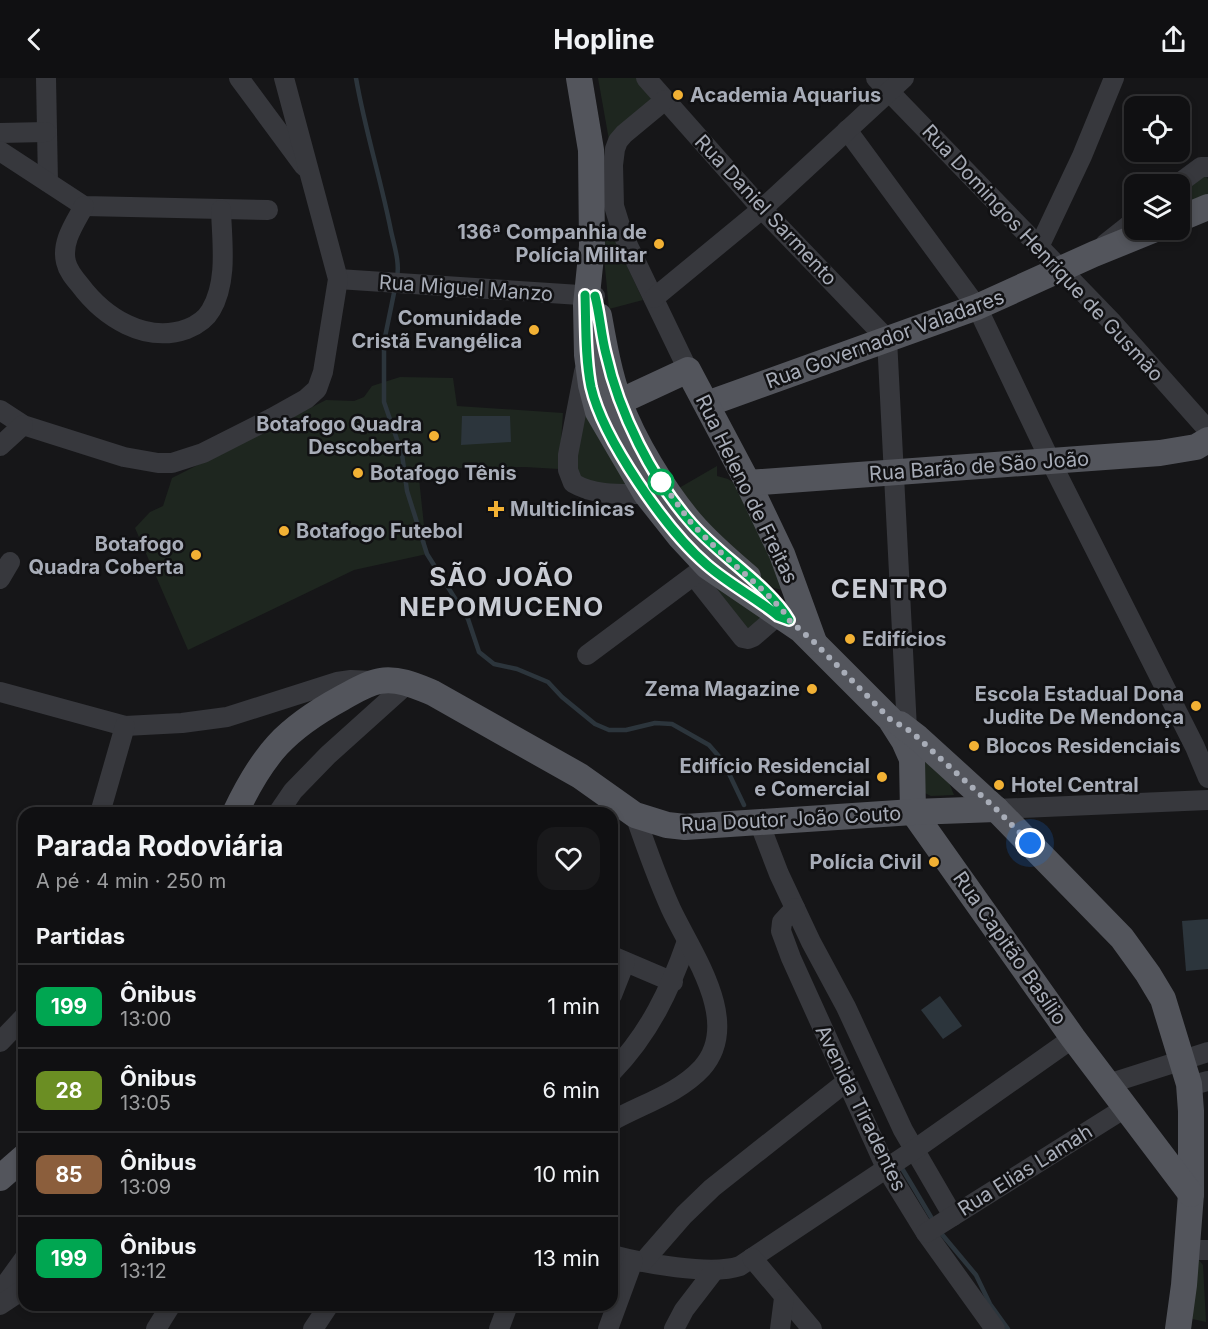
<!DOCTYPE html>
<html lang="pt">
<meta charset="utf-8">
<style>
body{margin:0;font-family:Inter,sans-serif;background:#19191b;color:#f1f3f6;height:100vh;display:flex;flex-direction:column;font-size:22px;white-space:nowrap}
*{box-sizing:border-box;margin:0}
p{font-size:20px;color:#9c9d9f}
.icon{flex:none;width:33px;height:33px;fill:none;stroke:currentColor;stroke-width:2;stroke-linecap:round;stroke-linejoin:round}
.map{position:relative;flex:1;overflow:hidden}
.details{position:absolute;left:18px;top:729px;width:600px;height:504px;display:flex;flex-direction:column;background:#101012;border-radius:18px;box-shadow:0 3px 9px #0003,0 0 0 2px #303032}
.details>*{flex:none}
.badge{padding:0 12px;border-radius:9px;font-size:21px;line-height:39px}
.tools{position:absolute;left:1124px;top:18px;display:grid;gap:12px}
.tools a{display:grid;place-items:center;width:66px;height:66px;border-radius:12px;background:#101012;box-shadow:0 3px 9px #0003,0 0 0 2px #303032;font-size:30px}
.you{position:absolute;width:30px;height:30px;margin:-15px;border:4px solid #fff;border-radius:50%;background:#1a73e8;box-shadow:0 0 0 9px #1a73e833}
.map>.badge{position:absolute;translate:-50% -50%;box-shadow:0 0 0 3px #fff}
h2{padding:0 18px;font-size:22px;line-height:54px}
.round{display:grid;place-items:center;flex:none;width:63px;height:63px;border-radius:18px;background:#19191b}
.headline{display:flex;align-items:center;justify-content:space-between;height:102px;padding:0 18px}
h1{font-size:28px;font-weight:700;line-height:45px}
ul{padding:0;list-style:none}
li{display:flex;align-items:center;gap:18px;height:84px;padding:0 18px;border-top:2px solid #303032}
li div{flex:1}
li b{display:block;font-size:22px}
li em{font-style:normal}
li .badge{min-width:66px;font-weight:700;text-align:center}
header{display:flex;justify-content:space-between;align-items:center;height:78px;padding:0 18px;background:#101012;font-size:27px;font-weight:700}
.map>svg:first-child{display:block}
.green{fill:#1e261f}
.water{fill:#2c353c}
.lines{fill:none;stroke-linecap:round;stroke-linejoin:round}
.stream{stroke:#2c353c;stroke-width:4.5}
.minor{stroke:#37383d;stroke-width:20}
.major{stroke:#53555c;stroke-width:26}
.line-casing{stroke:#fff;stroke-width:14}
.line{stroke:#00a651;stroke-width:9}
.walk{stroke:#a8adb8;stroke-width:6;stroke-dasharray:0 10.8}
.poi-dot{fill:#f2b134;stroke:#111113;stroke-width:2}
.stop-dot{fill:#fff;stroke:#00a651;stroke-width:3}
.labels{text-anchor:middle;dominant-baseline:central;stroke-width:5;stroke-linejoin:round;paint-order:stroke}
.poi-label{font-size:20px;font-weight:bold;fill:#a8adb8;stroke:#111113;text-anchor:end}
.street-label{font-size:20px;fill:#a8adb8;stroke:#111113}
.district-label{font-size:26px;font-weight:bold;letter-spacing:1.5px;fill:#c9ccd4;stroke:#111113}
</style>
<header><svg class="icon" aria-label="back" viewBox="0 0 24 24"><path d="M15 5l-7 7 7 7"/></svg>Hopline<svg class="icon" aria-label="share" viewBox="0 0 24 24"><path d="M12 15V3M7 8l5-5 5 5M5 13v7h14v-7"/></svg></header>
<div class="map">
<svg width="1208" height="1251" viewBox="0 0 1208 1251">
<rect width="100%" height="100%" fill="#161618"/>
<!-- green -->
<g class="green">
<polygon points="598,0 640,0 662,22 609,62"/>
<polygon points="1203,95 1208,101 1208,119 1179,134 1179,112"/>
<polygon points="612,156 643,222 609,231 602,159"/>
<polygon points="400,299 453,300 457,328 563,335 559,391 525,389 418,391 427,476 354,492 188,572 135,450 150,434 163,428 172,400 326,322 354,323 364,319 372,308"/>
<polygon points="583,334 631,394 625,409 594,412 576,396 575,380"/>
<polygon points="717,388 717,398 728,401 739,408 787,513 774,510 742,492 679,410"/>
<polygon points="698,498 773,536 748,559"/>
<polygon points="919,680 946,697 954,717 931,718 923,714"/>
<polygon points="1198,1181 1203,1187 1206,1244 1188,1240"/>
</g>
<!-- water -->
<g class="water">
<polygon points="462,338 510,338 511,364 461,367"/>
<polygon points="1208,841 1208,891 1186,893 1182,843"/>
<polygon points="940,918 962,948 943,961 921,932"/>
</g>
<g class="lines">
<!-- stream -->
<g class="stream">
<path d="M356 0C365 52 381 102 391 153 394 167 400 185 397 199"/>
<polyline points="395,210 384,264 384,324 402,376 407,413 427,476 468,541 479,574 494,586 517,591 548,604 562,619 595,646 609,652 626,652 655,645 672,646 709,667 723,683 744,727"/>
<polyline points="900,1087 931,1139"/>
<polyline points="940,1154 976,1197 990,1226 1008,1251"/>
</g>
<!-- minor -->
<g class="minor">
<polyline points="46,0 48,104"/>
<polyline points="239,0 304,88"/>
<polyline points="646,0 762,131 887,261 907,651"/>
<polyline points="876,0 1111,243 1208,352"/>
<polyline points="665,22 624,56 618,63 615,71 613,87 614,128 623,157 688,292"/>
<polyline points="847,52 977,229 1050,382 1195,669 1208,700"/>
<polyline points="0,55 46,54"/>
<polyline points="0,73 84,128 268,132"/>
<polyline points="1178,106 1201,89 1208,89"/>
<path d="M84 128C75 145 61 164 66 184 68 193 74 200 80 207 104 239 145 266 187 251 197 247 206 241 211 232 228 203 222 164 221 132"/>
<polyline points="1105,166 1134,143"/>
<polyline points="1039,169 1082,78 1114,0"/>
<polyline points="338,201 595,218"/>
<polyline points="654,220 762,131 904,0"/>
<path d="M584 294 568 377V392L573 405C595 418 621 416 646 416"/>
<polyline points="0,332 23,347 124,379 158,385 172,385 203,375 272,340 306,321 317,311 323,294 338,201 284,0"/>
<polyline points="0,368 23,347"/>
<polyline points="694,498 743,560 748,561 753,559 783,533"/>
<polyline points="0,501 10,484"/>
<polyline points="587,577 717,480"/>
<polyline points="0,614 125,648 182,645 227,639 337,604 351,602 373,603"/>
<polyline points="996,731 1208,722"/>
<polyline points="100,735 125,648"/>
<polyline points="278,735 293,713 328,677 408,605"/>
<polyline points="759,744 779,796 811,864 846,929 903,1052 953,1138"/>
<polyline points="795,830 782,844 781,853 791,880 886,1090 926,1155 995,1251"/>
<polyline points="612,878 673,904"/>
<polyline points="612,917 625,884"/>
<polyline points="0,964 24,939"/>
<path d="M612 994C649 956 670 912 687 863"/>
<polyline points="1108,1006 1208,974"/>
<polyline points="1189,1008 1208,1003"/>
<path d="M612 1043C642 1026 678 1016 702 990 743 944 691 874 671 831 657 800 646 769 635 737"/>
<polyline points="926,1155 1125,1030"/>
<polyline points="1187,1172 1208,1172"/>
<path d="M612 1177C642 1185 711 1198 740 1188L914 1072 1073 960"/>
<polyline points="752,1180 812,1251"/>
<polyline points="643,1184 684,1137 712,1110 846,1004"/>
<polyline points="0,1214 24,1181"/>
<polyline points="0,1227 24,1211"/>
<polyline points="156,1251 171,1227"/>
<polyline points="313,1251 329,1227"/>
<polyline points="499,1251 508,1227"/>
<polyline points="608,1251 633,1183"/>
<polyline points="674,1251 684,1232 714,1193"/>
<polyline points="780,1251 784,1220"/>
</g>
<!-- major -->
<g class="major">
<polyline points="579,0 591,72 592,168 586,227 587,277 591,307 598,334 646,416 680,459 707,488 801,552 890,641 904,663 912,681 913,734"/>
<polyline points="1179,141 1208,129"/>
<path d="M599 238C604 266 609 295 619 323 633 362 664 413 691 445 708 465 728 482 748 499"/>
<polyline points="707,326 977,229 1094,176 1153,152"/>
<polyline points="604,331 688,292 748,405 782,476 814,564"/>
<polyline points="748,405 1160,375 1196,369 1208,362"/>
<polyline points="900,646 917,659 996,731 1122,860 1148,896 1163,921 1189,1006 1191,1033 1191,1116 1184,1207 1178,1251"/>
<polyline points="913,734 1073,960 1191,1116"/>
<path d="M235 735C263 676 285 651 342 620 353 614 367 605 380 603 399 600 416 608 433 615L580 698 635 737 667 747 685 749 913 734 996 731"/>
<polyline points="0,1100 24,1079"/>
</g>
</g>
<g class="lines">
<!-- line casing -->
<g class="line-casing">
<path id="line" d="M585 217C586 247 585 279 591 309 603 361 666 452 707 487 729 506 756 520 778 538L789 542C769 508 720 478 692 446 652 401 619 335 606 276 601 257 600 237 595 218"/>
</g>
<!-- line -->
<use href="#line" class="line"/>
<!-- walk -->
<polyline class="walk" points="661,404 660,402 692,446 717,471 766,515 783,533 789,542 814,564 890,641 907,651 917,659 996,731 1030,765"/>
</g>
<!-- markers -->
<g class="poi-dot">
<circle cx="678" cy="17" r="6"/>
<circle cx="659" cy="166" r="6"/>
<circle cx="534" cy="252" r="6"/>
<circle cx="434" cy="358" r="6"/>
<circle cx="358" cy="395" r="6"/>
<path d="M493 422h6v6h6v6h-6v6h-6v-6h-6v-6h6z"/>
<circle cx="284" cy="453" r="6"/>
<circle cx="196" cy="477" r="6"/>
<circle cx="850" cy="561" r="6"/>
<circle cx="812" cy="611" r="6"/>
<circle cx="1196" cy="628" r="6"/>
<circle cx="974" cy="668" r="6"/>
<circle cx="882" cy="699" r="6"/>
<circle cx="999" cy="707" r="6"/>
<circle cx="934" cy="784" r="6"/>
</g>
<circle class="stop-dot" cx="661" cy="404" r="12"/>
<g class="labels">
<!-- poi labels -->
<g class="poi-label">
<text x="690" y="17" text-anchor="start">Academia Aquarius</text>
<text x="647" y="154">136ª Companhia de<tspan x="647" dy="23">Polícia Militar</tspan></text>
<text x="522" y="240">Comunidade<tspan x="522" dy="23">Cristã Evangélica</tspan></text>
<text x="422" y="346">Botafogo Quadra<tspan x="422" dy="23">Descoberta</tspan></text>
<text x="370" y="395" text-anchor="start">Botafogo Tênis</text>
<text x="510" y="431" text-anchor="start">Multiclínicas</text>
<text x="296" y="453" text-anchor="start">Botafogo Futebol</text>
<text x="184" y="466">Botafogo<tspan x="184" dy="23">Quadra Coberta</tspan></text>
<text x="862" y="561" text-anchor="start">Edifícios</text>
<text x="800" y="611">Zema Magazine</text>
<text x="1184" y="616">Escola Estadual Dona<tspan x="1184" dy="23">Judite De Mendonça</tspan></text>
<text x="986" y="668" text-anchor="start">Blocos Residenciais</text>
<text x="870" y="688">Edifício Residencial<tspan x="870" dy="23">e Comercial</tspan></text>
<text x="1011" y="707" text-anchor="start">Hotel Central</text>
<text x="922" y="784">Polícia Civil</text>
</g>
<!-- street labels -->
<g class="street-label">
<text transform="translate(766 132) rotate(47)">Rua Daniel Sarmento</text>
<text transform="translate(1043 175) rotate(47)">Rua Domingos Henrique de Gusmão</text>
<text transform="translate(466 210) rotate(4)">Rua Miguel Manzo</text>
<text transform="translate(885 261) rotate(-20)">Rua Governador Valadares</text>
<text transform="translate(979 388) rotate(-4)">Rua Barão de São João</text>
<text transform="translate(747 411) rotate(64)">Rua Heleno de Freitas</text>
<text transform="translate(791 741) rotate(-3)">Rua Doutor João Couto</text>
<text transform="translate(1010 870) rotate(55)">Rua Capitão Basílio</text>
<text transform="translate(861 1030) rotate(64)">Avenida Tiradentes</text>
<text transform="translate(1025 1092) rotate(-32)">Rua Elias Lamah</text>
</g>
<!-- district labels -->
<g class="district-label">
<text x="502" y="498">SÃO JOÃO<tspan x="502" dy="30">NEPOMUCENO</tspan></text>
<text x="890" y="510">CENTRO</text>
</g>
</g>
</svg>
<div class="tools">
<a><svg class="icon" aria-label="locate" viewBox="0 0 24 24"><circle cx="12" cy="12" r="6"/><path d="M12 2v4M12 18v4M2 12h4M18 12h4"/></svg></a>
<a><svg class="icon" aria-label="layers" viewBox="0 0 24 24"><path d="M12 4l9 5-9 5-9-5zM3 14l9 5 9-5"/></svg></a>
</div>
<div class="you" style="left:1030px;top:765px"></div>
<section class="details">
<div class="headline"><div><h1>Parada Rodoviária</h1><p>A pé · 4 min · 250 m</p></div><a class="round"><svg class="icon" aria-label="heart" viewBox="0 0 24 24"><path d="M12 20l-8-8c-3-5 5-10 8-4 3-6 11-1 8 4z"/></svg></a></div>
<h2>Partidas</h2>
<ul>
<li><span class="badge" style="background:#00a651;color:#fff">199</span><div><b>Ônibus</b><p>13:00</p></div><em>1 min</em></li>
<li><span class="badge" style="background:#6b8e23;color:#fff">28</span><div><b>Ônibus</b><p>13:05</p></div><em>6 min</em></li>
<li><span class="badge" style="background:#8b5e3c;color:#fff">85</span><div><b>Ônibus</b><p>13:09</p></div><em>10 min</em></li>
<li><span class="badge" style="background:#00a651;color:#fff">199</span><div><b>Ônibus</b><p>13:12</p></div><em>13 min</em></li>
</ul>
</section>
</div>
